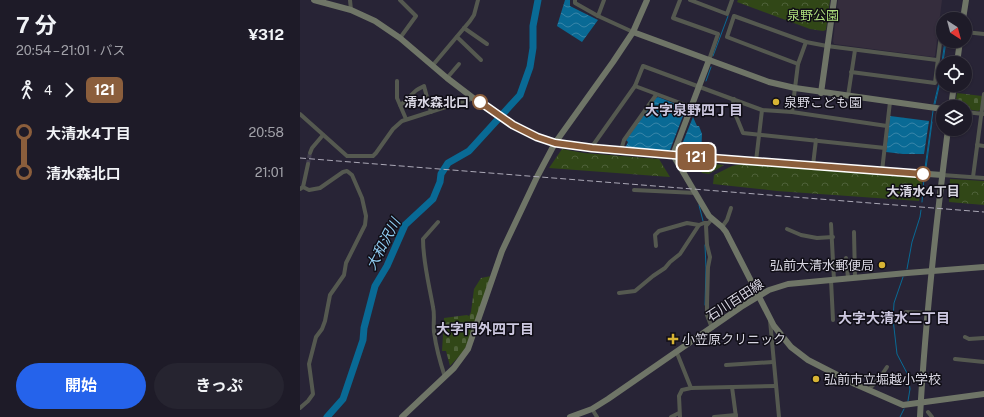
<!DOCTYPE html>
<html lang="ja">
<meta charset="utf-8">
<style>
body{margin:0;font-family:"Public Sans","Noto Sans JP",sans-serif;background:#262430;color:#f1f3f6;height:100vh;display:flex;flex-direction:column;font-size:15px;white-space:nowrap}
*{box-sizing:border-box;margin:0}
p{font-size:13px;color:#a1a1a8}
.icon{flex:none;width:22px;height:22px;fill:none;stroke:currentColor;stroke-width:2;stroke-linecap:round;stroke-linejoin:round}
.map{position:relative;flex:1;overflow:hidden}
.details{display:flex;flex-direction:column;background:#1e1b28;width:300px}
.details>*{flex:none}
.badge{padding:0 8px;border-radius:6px;font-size:14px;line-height:26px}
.needle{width:26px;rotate:144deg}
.controls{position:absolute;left:636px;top:12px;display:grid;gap:8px}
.controls a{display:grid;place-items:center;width:36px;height:36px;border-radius:50%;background:#1e1b28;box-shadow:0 1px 3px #0004,0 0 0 1px #3c3945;font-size:20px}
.map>.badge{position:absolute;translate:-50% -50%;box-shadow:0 0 0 2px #fff}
.legs{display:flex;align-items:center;gap:6px;height:44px;padding:0 16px;font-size:13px}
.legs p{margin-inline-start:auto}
.headline{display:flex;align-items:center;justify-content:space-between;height:68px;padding:0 16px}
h1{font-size:22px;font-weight:700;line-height:30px}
.action{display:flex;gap:8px;margin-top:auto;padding:8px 16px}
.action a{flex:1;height:46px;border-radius:24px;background:#2563eb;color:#fff;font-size:16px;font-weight:700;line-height:46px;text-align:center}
.action a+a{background:#262430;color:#f1f3f6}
ul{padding:0 16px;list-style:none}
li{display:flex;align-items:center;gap:14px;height:40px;font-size:15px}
li i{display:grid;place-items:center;width:6px;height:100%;margin:0 5px;background:currentColor}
li i::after{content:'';width:10px;height:10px;margin:-5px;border:3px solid;border-radius:50%;background:#1e1b28}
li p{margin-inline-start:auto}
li:first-child i{background:linear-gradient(#0000 50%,currentColor 0)}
li:last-child i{background:linear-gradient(currentColor 50%,#0000 0)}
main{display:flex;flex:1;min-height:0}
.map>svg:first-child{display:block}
.commercial{fill:#352d3d}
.forest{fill:url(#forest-crowns)}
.cemetery{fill:url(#cemetery-stones)}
.water{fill:url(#water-waves)}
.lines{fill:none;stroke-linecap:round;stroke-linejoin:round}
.stream{stroke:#096a95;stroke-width:1}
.river{stroke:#096a95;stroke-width:7}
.street-tunnel{stroke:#433f50;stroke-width:4;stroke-dasharray:4 2;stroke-linecap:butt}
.street{stroke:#555950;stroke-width:4}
.secondary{stroke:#6f7567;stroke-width:6}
.rail{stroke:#aba8b6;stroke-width:1;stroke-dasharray:6 3;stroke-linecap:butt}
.line-1-casing{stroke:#fff;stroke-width:9}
.line-1{stroke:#8b5e3c;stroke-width:6}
.stop-1-dot{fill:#fff;stroke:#8b5e3c;stroke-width:2}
.poi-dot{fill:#d8b434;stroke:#100e16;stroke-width:1.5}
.labels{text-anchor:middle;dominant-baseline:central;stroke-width:3;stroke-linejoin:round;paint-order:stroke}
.park-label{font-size:13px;fill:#abdb7b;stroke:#100e16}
.stop-label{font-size:13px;font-weight:bold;fill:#d9d7e3;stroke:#100e16;text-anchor:end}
.poi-label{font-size:13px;fill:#d9d7e3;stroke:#100e16;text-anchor:start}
.street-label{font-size:13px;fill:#d9d7e3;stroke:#100e16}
.neighbourhood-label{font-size:14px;font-weight:bold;fill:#ccc7df;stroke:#100e16}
.water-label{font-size:14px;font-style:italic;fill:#90cbf1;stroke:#100e16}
</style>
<main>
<section class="details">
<div class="headline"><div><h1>7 分</h1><p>20:54 – 21:01 · バス</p></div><b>¥312</b></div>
<div class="legs"><svg class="icon" aria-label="walk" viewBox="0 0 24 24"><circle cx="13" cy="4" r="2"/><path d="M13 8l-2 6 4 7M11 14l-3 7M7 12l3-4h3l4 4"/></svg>4<svg class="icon" aria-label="forward" viewBox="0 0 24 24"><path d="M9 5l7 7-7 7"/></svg><b class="badge" style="background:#8b5e3c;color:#fff">121</b></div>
<ul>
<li><i style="color:#8b5e3c"></i><b>大清水4丁目</b><p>20:58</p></li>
<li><i style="color:#8b5e3c"></i><b>清水森北口</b><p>21:01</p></li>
</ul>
<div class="action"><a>開始</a><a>きっぷ</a></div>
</section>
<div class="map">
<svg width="684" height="417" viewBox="0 0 684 417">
<defs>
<pattern id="forest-crowns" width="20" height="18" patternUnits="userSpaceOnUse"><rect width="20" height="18" fill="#314717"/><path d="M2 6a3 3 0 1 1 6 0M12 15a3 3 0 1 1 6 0" fill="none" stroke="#4e6139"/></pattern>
<pattern id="cemetery-stones" width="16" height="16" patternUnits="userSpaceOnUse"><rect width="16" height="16" fill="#314717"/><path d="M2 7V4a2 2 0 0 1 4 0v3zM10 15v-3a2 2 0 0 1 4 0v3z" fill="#4e6139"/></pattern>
<pattern id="water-waves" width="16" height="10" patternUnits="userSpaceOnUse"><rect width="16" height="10" fill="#096a95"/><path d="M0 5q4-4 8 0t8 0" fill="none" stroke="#3885a9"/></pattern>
</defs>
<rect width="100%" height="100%" fill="#282436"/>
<!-- commercial -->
<polygon class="commercial" points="538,0 642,0 635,56 633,57 534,44 533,41"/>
<!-- forest -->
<g class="forest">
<polygon points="438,0 530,0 526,30 523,31 510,29 437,2"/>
<polygon points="262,149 284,153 359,159 370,177 249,168"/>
<polygon points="395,162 424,165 409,174 402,173"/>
<polygon points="452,162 623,176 619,201 477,191 413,184 414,175 432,166"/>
<polygon points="650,179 684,181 684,205 649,202"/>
</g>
<!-- cemetery -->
<g class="cemetery">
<polygon points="657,93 682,96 680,110 678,111 665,109 665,107 656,107 655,106"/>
<polygon points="191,276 171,336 164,351 150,366 146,351 142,351 144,318 167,315 169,316 171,312 174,289 181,278"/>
</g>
<!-- water -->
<g class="water">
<polygon points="265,0 270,0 270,6 298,20 282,42 257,26"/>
<polygon points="358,97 386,108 370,150 368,152 325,148 328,142 326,140 356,98"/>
<polygon points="590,116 629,121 624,154 603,154 586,152"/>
<polygon points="393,117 397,126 399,126 402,134 401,155 379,152"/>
</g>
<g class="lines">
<!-- stream -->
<g class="stream">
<polyline points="413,56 428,16"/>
<polyline points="406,81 411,67"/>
<polyline points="634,104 639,83 645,41"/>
<polyline points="635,104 640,82 646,41"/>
<polyline points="625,168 633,111"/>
<polyline points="626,168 632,122"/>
<polyline points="622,202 624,178"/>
<polyline points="399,205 403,221"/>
<polyline points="405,245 406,268 405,305"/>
<polyline points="607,269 612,242 620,217 621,210"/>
<polyline points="603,277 594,303 593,319 597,354 608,375 610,389 608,401"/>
<polyline points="600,417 604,409"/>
</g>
<!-- river -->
<polyline class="river" points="27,417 43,399 63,340 64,328 75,286 87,266 105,225 133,199 140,182 141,174 148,163 169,151 220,95 230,67 233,48 233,26 238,0"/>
<!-- street-tunnel -->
<polyline class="street-tunnel" points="8,164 10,153"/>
<!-- street -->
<g class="street">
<polyline points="50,0 51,10"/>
<polyline points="100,0 116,16 100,38"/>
<polyline points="275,0 275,3 298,16 333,32"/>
<polyline points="380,0 373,18 418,34 409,60"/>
<polyline points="390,0 427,14 432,0"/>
<polyline points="298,16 304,0"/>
<polyline points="164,28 187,44"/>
<polyline points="665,32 684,34"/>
<polyline points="157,37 181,60"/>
<polyline points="498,64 427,37 434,16 506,42 527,46 637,60"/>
<polyline points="133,65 170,21 174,15 178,0"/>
<polyline points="551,72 635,83 642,27 643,27"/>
<polyline points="147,78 159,64"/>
<polyline points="97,81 97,98 106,119"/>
<polyline points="335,86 391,107"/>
<polyline points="548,96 555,50"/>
<polyline points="434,99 432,106 443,133 585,148"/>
<path d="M100 105 109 99C112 92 118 89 124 86L131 112"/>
<polyline points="492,112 498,64 506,42"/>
<polyline points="665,112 684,114"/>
<polyline points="0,114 47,156 73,156 76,153 93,129 102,121 174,98"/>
<polyline points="677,145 684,146"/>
<polyline points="291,148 335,86 343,66 462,110 492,112 587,126"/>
<polyline points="321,150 324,140 356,95"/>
<polyline points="10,153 12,148 23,135"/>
<polyline points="456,161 462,110"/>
<polyline points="513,165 516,140"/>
<polyline points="582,171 590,102"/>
<polyline points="642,175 684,178"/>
<polyline points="673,177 684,94"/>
<polyline points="0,189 3,187 8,164"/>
<polyline points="334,190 396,193"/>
<polyline points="412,219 406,226 407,245 410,257 408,267 407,304 407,315 412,328"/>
<path d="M138 222 123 239C123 262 129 284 133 307 135 315 133 323 134 332 136 347 140 362 145 377"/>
<polyline points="531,224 534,280"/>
<polyline points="422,227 427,220 431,208"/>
<polyline points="487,229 501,235 517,238 533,237"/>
<polyline points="554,232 555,278"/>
<polyline points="356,246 355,235 359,231 387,223 399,225"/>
<polyline points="546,258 548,278"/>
<polyline points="531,280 533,320"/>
<polyline points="319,293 335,291 353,276 365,268 370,262 380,254 399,225 404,223 408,223"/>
<polyline points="606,312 628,313"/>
<polyline points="470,320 479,417"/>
<polyline points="665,337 669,339 684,338"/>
<polyline points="377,353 391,388"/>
<polyline points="655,359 684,362"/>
<polyline points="426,365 473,362"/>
<polyline points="432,387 436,417"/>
<polyline points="568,390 579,379 587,367"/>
<polyline points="0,408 8,401 13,394 9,364 16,337 22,329 25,321 30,295 44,275 46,263 65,225 66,216 62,198 52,175 47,171 43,172 20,188 9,190 3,187"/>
<polyline points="292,409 297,417"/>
<polyline points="628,412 632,417"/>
<polyline points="371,417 379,413"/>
<polyline points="380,417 379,396 382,390 391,388 475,386"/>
<polyline points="414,417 436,415"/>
</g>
<!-- secondary -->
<g class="secondary">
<polyline points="14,0 51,10 75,21 100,38 147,78 181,104 213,125 237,137 255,143 291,148 373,155 642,175"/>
<polyline points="663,19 666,0"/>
<polyline points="333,32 469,82 495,88 643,109"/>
<polyline points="657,63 660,41"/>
<polyline points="521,93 534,0"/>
<polyline points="651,107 654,85"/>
<polyline points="373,155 409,216 422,227 426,232 474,326 491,347 508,360 555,384 603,405 684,394"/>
<polyline points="373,155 409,60"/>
<polyline points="102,417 154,368 168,349 202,251 237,177 255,143 313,62 333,32 347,0"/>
<polyline points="270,417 292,409 308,399 441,307 469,290 488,284 607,273 684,267"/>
<path d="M620 417C625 321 636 224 648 129"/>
</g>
<!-- rail -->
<polyline class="rail" points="0,158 684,212"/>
</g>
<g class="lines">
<!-- line-1 casing -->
<g class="line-1-casing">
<polyline id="line-1" points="180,102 213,125 237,137 255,143 292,148 373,155 623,174"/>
</g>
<!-- line-1 -->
<use href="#line-1" class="line-1"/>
</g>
<!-- markers -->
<g class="stop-1-dot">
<circle cx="180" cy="102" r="7"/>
<circle cx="623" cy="174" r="7"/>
</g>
<g class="poi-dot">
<circle cx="476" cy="102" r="4"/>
<circle cx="582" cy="265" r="4"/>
<path d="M371 333h4v4h4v4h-4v4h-4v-4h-4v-4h4z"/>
<circle cx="516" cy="379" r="4"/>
</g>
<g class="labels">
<!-- park labels -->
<g class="park-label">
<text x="513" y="15">泉野公園</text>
</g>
<!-- stop labels -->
<g class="stop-label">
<text x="169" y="102">清水森北口</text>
<text x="623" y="191" text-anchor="middle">大清水4丁目</text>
</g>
<!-- poi labels -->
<g class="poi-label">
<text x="484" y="102">泉野こども園</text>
<text x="574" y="265" text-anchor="end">弘前大清水郵便局</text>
<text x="382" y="339">小笠原クリニック</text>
<text x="524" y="379">弘前市立堀越小学校</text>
</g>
<!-- street labels -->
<g class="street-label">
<text transform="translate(435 300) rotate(-33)">石川百田線</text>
</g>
<!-- neighbourhood labels -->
<g class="neighbourhood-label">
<text x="394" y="110">大字泉野四丁目</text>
<text x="594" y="318">大字大清水二丁目</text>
<text x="185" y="329">大字門外四丁目</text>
</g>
<!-- water labels -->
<g class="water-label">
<text transform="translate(83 244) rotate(-62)">大和沢川</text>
</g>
</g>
</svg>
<div class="controls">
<a><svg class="needle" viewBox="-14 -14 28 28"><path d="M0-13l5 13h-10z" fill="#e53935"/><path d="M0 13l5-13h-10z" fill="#a1a1a8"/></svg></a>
<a><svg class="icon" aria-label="locate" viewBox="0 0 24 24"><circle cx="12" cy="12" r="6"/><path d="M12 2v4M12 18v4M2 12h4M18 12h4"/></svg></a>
<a><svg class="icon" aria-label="layers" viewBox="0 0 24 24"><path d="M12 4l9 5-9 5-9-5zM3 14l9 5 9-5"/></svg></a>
</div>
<b class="badge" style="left:396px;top:157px;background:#8b5e3c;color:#fff">121</b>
</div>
</main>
